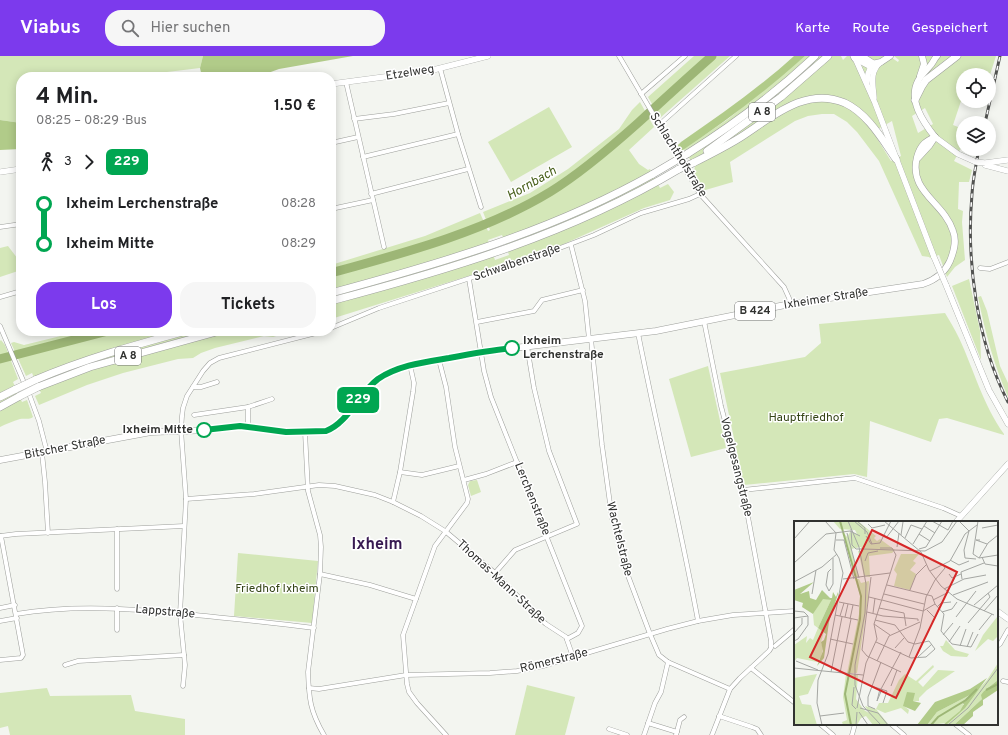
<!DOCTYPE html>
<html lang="de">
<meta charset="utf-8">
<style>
body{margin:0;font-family:Overpass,sans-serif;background:#f6f6f6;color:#202124;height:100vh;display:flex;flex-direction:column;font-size:15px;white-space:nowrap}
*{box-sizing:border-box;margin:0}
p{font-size:13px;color:#757577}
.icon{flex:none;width:22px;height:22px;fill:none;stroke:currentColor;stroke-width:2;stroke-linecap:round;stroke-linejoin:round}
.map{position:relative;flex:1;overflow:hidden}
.drawer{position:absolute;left:16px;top:16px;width:320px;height:264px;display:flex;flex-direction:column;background:#fff;border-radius:16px;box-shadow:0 2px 10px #0003}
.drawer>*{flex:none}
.badge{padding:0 8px;border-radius:6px;font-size:14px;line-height:26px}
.buttons{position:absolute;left:956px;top:12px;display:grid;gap:8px}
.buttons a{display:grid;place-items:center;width:40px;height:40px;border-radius:50%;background:#fff;box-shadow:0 2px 10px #0003;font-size:20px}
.map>.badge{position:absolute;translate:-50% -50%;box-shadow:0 0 0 2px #fff}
.legs{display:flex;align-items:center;gap:6px;height:44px;padding:0 20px;font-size:13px}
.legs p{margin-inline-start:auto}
.overview{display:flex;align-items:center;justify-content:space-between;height:68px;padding:0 20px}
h1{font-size:22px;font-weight:700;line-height:30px}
.cta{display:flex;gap:8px;margin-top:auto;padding:8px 20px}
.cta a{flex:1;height:46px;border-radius:16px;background:#7c3aed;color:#fff;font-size:16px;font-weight:700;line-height:46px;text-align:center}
.cta a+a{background:#f6f6f6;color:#202124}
ul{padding:0 20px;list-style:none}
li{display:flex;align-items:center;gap:14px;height:40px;font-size:15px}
li i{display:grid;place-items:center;width:6px;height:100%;margin:0 5px;background:currentColor}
li i::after{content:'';width:10px;height:10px;margin:-5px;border:3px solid;border-radius:50%;background:#fff}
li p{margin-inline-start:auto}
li:first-child i{background:linear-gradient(#0000 50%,currentColor 0)}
li:last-child i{background:linear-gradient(currentColor 50%,#0000 0)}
header{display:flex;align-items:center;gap:24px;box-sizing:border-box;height:56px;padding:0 20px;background:#7c3aed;color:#fff}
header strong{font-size:19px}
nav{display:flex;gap:22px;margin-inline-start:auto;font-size:14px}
.search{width:280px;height:36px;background:#f6f6f6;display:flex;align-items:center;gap:10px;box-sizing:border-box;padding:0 14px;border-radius:16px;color:#757577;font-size:15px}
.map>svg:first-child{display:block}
.green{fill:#d4e7b8;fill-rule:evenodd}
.forest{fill:#b1cb89}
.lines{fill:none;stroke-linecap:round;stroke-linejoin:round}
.river{stroke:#9db676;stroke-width:9}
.street-casing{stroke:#9d9f9b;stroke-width:5}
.secondary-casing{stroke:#9d9f9b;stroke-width:6}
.primary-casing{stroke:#9d9f9b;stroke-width:7}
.highway-casing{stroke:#9d9f9b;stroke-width:8}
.street{stroke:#fff;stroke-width:4}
.secondary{stroke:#fff;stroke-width:5.5}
.primary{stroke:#fff;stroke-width:6}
.highway{stroke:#fff;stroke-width:7}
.rail-casing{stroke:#525351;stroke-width:3}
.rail{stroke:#fff;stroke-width:1.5;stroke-dasharray:4.5;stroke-linecap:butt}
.secondary-bridge-casing{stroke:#9d9f9b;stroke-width:6;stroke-linecap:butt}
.highway-bridge-casing{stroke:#9d9f9b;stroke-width:8;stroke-linecap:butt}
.secondary-bridge{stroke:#fff;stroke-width:5.5}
.highway-bridge{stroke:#fff;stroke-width:7}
.line-1-casing{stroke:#fff;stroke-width:9}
.line-1{stroke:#00a651;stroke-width:6}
.stop-1-dot{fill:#fff;stroke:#00a651;stroke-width:2}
.labels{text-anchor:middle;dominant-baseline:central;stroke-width:3;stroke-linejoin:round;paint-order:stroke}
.shield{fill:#fff;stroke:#6f706e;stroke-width:1}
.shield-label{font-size:11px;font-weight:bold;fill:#313230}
.street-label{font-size:12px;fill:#313230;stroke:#fff}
.stop-label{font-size:12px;font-weight:bold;fill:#313230;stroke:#fff;text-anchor:start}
.park-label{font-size:12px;fill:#354517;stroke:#fff}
.water-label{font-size:13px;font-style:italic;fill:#49601c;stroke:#fff}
.district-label{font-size:16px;font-weight:bold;fill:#381a52;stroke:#fff}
.inset-river{fill:none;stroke:#9db676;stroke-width:2}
.inset-road{fill:none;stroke:#a5a7a3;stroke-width:1}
.view{fill:#d62828;fill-opacity:0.15;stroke:#d62828;stroke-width:2}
.inset-edge{fill:none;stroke:#313230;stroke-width:2}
</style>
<header>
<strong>Viabus</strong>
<div class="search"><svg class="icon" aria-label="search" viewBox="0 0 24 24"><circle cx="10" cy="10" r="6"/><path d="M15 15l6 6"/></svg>Hier suchen</div>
<nav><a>Karte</a><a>Route</a><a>Gespeichert</a></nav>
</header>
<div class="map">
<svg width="1008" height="679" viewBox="0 0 1008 679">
<rect width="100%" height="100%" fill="#f3f5f0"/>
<!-- green -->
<g class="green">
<polygon points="0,0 203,0 200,12 126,21 21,21 21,67 0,64"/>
<polygon points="694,0 730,0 660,62 648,41"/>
<path d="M805 0H841L843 4 847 0H889L898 6 899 4 894 0H996L989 22V19H963V39L953 69 963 73V93H970V96L961 92 954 105 972 114 969 126H959L958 153 963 155 962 166 965 204 955 211 947 221 939 199 930 202 929 201 922 200 879 105 857 76 847 66 834 58H822L808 60 795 65 730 106 733 126 702 135 693 114 695 112 684 93 728 63ZM925 52 933 68 918 77 912 60ZM892 65 901 100 891 105 873 76Z"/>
<path d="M640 46 654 71 629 94 639 108 648 114 650 113 660 132 668 128 674 136 670 144 644 152 555 192 506 208 504 206 500 208V211L494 212 331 263V209L425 180 480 157 488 175 490 174 483 156 530 137 568 113 619 73 632 54ZM502 179 509 199 495 204 488 184Z"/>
<polygon points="549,51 572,91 511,126 488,86"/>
<polygon points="8,190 21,207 21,214 0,221 0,192"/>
<polygon points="969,223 980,275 981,304 952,230"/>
<path d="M981 240 987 255 1000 310 1008 327V341C994 309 985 276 978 241Z"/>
<path d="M945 257C950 265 955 274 959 282 974 314 983 349 1004 378V379L947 362 939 363 931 386 870 365 867 421 854 418 744 429 720 317 805 301 821 287 819 268Z"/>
<polygon points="81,275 292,275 273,281 264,280 215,292 201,297 193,302 178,303 123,317 87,329 39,349 35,340 41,337 32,317 26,320 11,287 14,286 24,289"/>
<path d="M1 284 5 289 18 323 13 326 22 346 27 344 33 361C29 364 25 362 20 363 13 365 6 368 0 371V285Z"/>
<polygon points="708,310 726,392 691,401 669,323"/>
<polygon points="477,424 481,436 471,440 468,429 470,425"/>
<polygon points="238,497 318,505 312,567 234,560"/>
<polygon points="527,629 575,641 565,679 515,679"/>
<polygon points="47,632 50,640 131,639 135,655 185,663 185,679 10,679 8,670 0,672 0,637"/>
</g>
<!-- forest -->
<g class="forest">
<polygon points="203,0 353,0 279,13 257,21 202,21 200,12"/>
<path d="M794 0H805C766 35 724 67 680 96L678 89 681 86C720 59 759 32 794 0Z"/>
<polygon points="0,64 21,67 21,93 0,94"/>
</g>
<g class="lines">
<!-- river -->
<g class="river">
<path d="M331 217C404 197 484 176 550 136 581 117 610 92 638 67 663 44 687 22 712 0"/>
<polyline points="0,303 108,275"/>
</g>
<!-- street casing -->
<g class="street-casing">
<g id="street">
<polyline points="619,0 700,138 784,231 789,242 790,248"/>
<polyline points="440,12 458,78 481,151"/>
<polyline points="346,26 384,191"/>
<polyline points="641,38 685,0"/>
<polyline points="354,63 394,58 449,47"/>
<polyline points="659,69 736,0"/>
<polyline points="331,87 358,81"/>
<polyline points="363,101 458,78"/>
<polyline points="371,138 468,113"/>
<polyline points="331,153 373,144"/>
<polyline points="0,171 21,168"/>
<polyline points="571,189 585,245 589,283"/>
<polyline points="980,212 990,213 1008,206"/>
<polyline points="469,223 484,315 491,341 582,570 578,577 567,583"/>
<polyline points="0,241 21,235"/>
<polyline points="704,265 721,350 743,434 771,585 771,592 769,595 740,622 730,633 712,679"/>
<polyline points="477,266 534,255 542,244 583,234"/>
<polyline points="0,270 25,329"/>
<polyline points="331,272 379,252 552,195 594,179 641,157 689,143 700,138"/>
<path d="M638 277C657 373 680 468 698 565"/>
<polyline points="591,283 602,389 612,462 627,517 650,578 659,599 668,606 730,633"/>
<polyline points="439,304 446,331 455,391 468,443 467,447 435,490 403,579 407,628 409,636 417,647 446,679"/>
<polyline points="193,331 201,331 217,326"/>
<polyline points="28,335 39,365 47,396"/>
<polyline points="248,351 248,370"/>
<polyline points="194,359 248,351 272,343"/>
<path d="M305 376 308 435 320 479 321 491 320 518 308 616C309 643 310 655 324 679"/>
<polyline points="42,397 45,426 48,477"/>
<polyline points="400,416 422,419 459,410"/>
<polyline points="464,424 486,418 517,406"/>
<polyline points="743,434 855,422 943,452 961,460"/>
<polyline points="186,443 254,438 319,429 335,430 375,439 393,446 421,460 445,475 495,517 538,561 546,568 566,581 573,601"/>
<polyline points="393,446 400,416 413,336 414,327 410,309"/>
<polyline points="0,480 16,478 184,470"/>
<polyline points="495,517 515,494 577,468 549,395 534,332 527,290"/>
<polyline points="320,518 370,529 416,543"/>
<polyline points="117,533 117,473"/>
<polyline points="0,552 15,549"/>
<path d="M16 558C76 548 136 553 196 559 235 563 275 567 314 572"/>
<polyline points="0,565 17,562"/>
<polyline points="117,574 117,552"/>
<polyline points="775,590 795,573"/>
<polyline points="997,590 1000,588 1008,574"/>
<polyline points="0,604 21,602 23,599 1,480"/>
<polyline points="65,609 78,605 184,599"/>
<polyline points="751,612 795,647"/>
<polyline points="1003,625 1008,626"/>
<polyline points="183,630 185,609 180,558 186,443 181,374 182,360 183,352 187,340 203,315 210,307 219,302 324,275"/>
<polyline points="309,632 319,633 406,619 490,617 517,615 543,610 667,573 698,565 733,559 795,555"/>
<polyline points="719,660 752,671 757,673 761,679"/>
<polyline points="648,667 677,676"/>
<polyline points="820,668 833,679"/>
<polyline points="891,668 904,679"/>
<polyline points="955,668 969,679"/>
<polyline points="609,673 627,679"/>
<polyline points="644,679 655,647 661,636 668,606"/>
<polyline points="676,679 680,664 684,661"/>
<polyline points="852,679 855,668"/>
</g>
</g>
<!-- secondary casing -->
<g class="secondary-casing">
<g id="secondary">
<polyline points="855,2 875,47 934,201"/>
<polyline points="867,27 868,18 871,10 874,9"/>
<polyline points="331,28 429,15 488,0"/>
<path d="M874 42C873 29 869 15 881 6"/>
<polyline points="935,81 958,98 976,106"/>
<polyline points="985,107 1008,104"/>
<polyline points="985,109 1008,115"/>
<polyline points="0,116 21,113"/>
<polyline points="946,229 989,334 1008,368"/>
<polyline points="956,466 1008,408"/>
<polyline points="997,555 1008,563"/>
</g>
</g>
<!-- primary casing -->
<g class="primary-casing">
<g id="primary">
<polyline points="855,2 868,9 881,6 890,0"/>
<polyline points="920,20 924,8 922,0"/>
<path d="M935 81C923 66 908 44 918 25 921 19 926 15 930 10 933 7 934 3 937 0"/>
<polyline points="918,102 929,90 935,81"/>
<path d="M0 404 151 376 210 374 240 370 286 376 326 375 331 373 341 366 367 333 377 324 394 314 410 309 481 296 656 275 790 248 923 228C935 224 945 216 950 205 954 195 957 185 953 175 944 146 908 136 917 101 920 90 924 86 935 81"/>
</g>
</g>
<!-- highway casing -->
<g class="highway-casing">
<g id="highway">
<polyline points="854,0 855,2"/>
<polyline points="861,0 873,8"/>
<polyline points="915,44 922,30 926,24 957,0"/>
<polyline points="707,95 781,41 828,0"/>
<path d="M687 98C733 69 776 37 815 0"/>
<path d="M693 107C709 99 725 91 741 81 772 61 806 30 845 47 868 58 882 83 896 103"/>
<path d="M331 237C442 207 552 175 653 118"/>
<path d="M331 245C452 213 570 178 679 113"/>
<path d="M35 324C84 303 135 289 186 275"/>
<polyline points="38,331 90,311 220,275"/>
<polyline points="0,341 16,333"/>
<polyline points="0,351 20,340"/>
</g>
</g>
<!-- street -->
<use href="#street" class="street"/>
<!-- secondary -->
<use href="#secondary" class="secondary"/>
<!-- primary -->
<use href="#primary" class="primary"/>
<!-- highway -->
<use href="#highway" class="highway"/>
<!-- rail casing -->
<g class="rail-casing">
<g id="rail">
<polyline points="985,67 1000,0"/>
<path d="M979 93C976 108 973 123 972 138 966 205 977 286 1008 346"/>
</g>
</g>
<!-- rail -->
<use href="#rail" class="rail"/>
<!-- secondary-bridge casing -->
<g class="secondary-bridge-casing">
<g id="secondary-bridge">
<polyline points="976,106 985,107"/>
<polyline points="934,201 946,229"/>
</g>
</g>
<!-- highway-bridge casing -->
<g class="highway-bridge-casing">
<g id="highway-bridge">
<polyline points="679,113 693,107"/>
<polyline points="653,118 687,98"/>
<polyline points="16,333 35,324"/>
<polyline points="20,340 38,331"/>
</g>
</g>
<!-- secondary-bridge -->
<use href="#secondary-bridge" class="secondary-bridge"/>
<!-- highway-bridge -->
<use href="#highway-bridge" class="highway-bridge"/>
</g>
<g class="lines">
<!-- line-1 casing -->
<g class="line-1-casing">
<path id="line-1" d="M204 374 240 370 286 376 326 375C348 367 359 337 378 323 399 309 425 306 449 302 470 298 491 294 512 292"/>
</g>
<!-- line-1 -->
<use href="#line-1" class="line-1"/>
</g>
<!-- markers -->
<g class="stop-1-dot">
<circle cx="512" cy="292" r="7"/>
<circle cx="204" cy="374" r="7"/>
</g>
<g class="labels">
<!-- shield labels -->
<g class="shield">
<rect x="749" y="47" width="26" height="18" rx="3"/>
<rect x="735" y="246" width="40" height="18" rx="3"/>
<rect x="115" y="291" width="26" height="18" rx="3"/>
</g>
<g class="shield-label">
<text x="762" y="56">A 8</text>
<text x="755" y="255">B 424</text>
<text x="128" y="300">A 8</text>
</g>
<!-- street labels -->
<g class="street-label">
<text transform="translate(410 17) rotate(-9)">Etzelweg</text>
<text transform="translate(678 99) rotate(58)">Schlachthofstraße</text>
<text transform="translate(517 207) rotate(-19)">Schwalbenstraße</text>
<text transform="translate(826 243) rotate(-9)">Ixheimer Straße</text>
<text transform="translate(65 392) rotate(-11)">Bitscher Straße</text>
<text transform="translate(736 411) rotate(76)">Vogelgesangstraße</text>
<text transform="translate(532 443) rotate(68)">Lerchenstraße</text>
<text transform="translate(619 483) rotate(76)">Wachtelstraße</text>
<text transform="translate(501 526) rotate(43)">Thomas-Mann-Straße</text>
<text transform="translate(165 556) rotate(5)">Lappstraße</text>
<text transform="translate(554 605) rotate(-14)">Römerstraße</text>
</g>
<!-- stop labels -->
<g class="stop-label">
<text x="523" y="285">Ixheim<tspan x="523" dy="14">Lerchenstraße</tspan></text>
<text x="193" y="374" text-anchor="end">Ixheim Mitte</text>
</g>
<!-- park labels -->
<g class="park-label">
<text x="806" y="362">Hauptfriedhof</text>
<text x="277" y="533">Friedhof Ixheim</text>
</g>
<!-- water labels -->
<g class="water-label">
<text transform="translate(532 128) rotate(-30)">Hornbach</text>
</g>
<!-- district labels -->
<g class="district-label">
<text x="377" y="489">Ixheim</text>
</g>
</g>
<!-- overview -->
<g transform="translate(794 465)">
<rect width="204" height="204" fill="#f3f5f0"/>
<path d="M39 0H64L82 15 80 17 83 20 86 18 101 29 98 32 75 35 76 56 70 55 64 30H68L67 26 57 28 65 56 61 57 49 11 53 16 56 11 63 13 61 9 46 8ZM107 33H125L119 40 122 42 116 49 122 53 116 69 100 65 103 53 100 49ZM61 58H65L67 62 75 60 74 78 63 152H53L65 93 66 74ZM29 77 37 79 24 107 30 111 27 121 29 128 27 136 23 141 3 137 0 141V124L13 115 12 122 16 117 19 119 24 107 20 104 19 93ZM203 96 204 115 199 120 194 118 181 130 189 114ZM152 119 161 129 175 133 173 136 157 135 149 130 146 125H149ZM204 142V159L190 170 188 178 161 203 152 204 193 159ZM139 144 140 146 124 161 129 166 144 149 161 150 133 169 125 177V180H118L113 174 110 185 115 189 114 193 107 187 91 192 82 188 85 182H94L105 159 111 153 122 160ZM23 153 14 173 5 175 8 183 17 184 23 204H0V157ZM52 153 64 154 62 178 70 189 75 192 71 185 82 188 95 204H79L72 195 67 197 63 204H49L48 201 53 199 49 176ZM176 174 167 182 170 184 166 190 153 202 133 204 143 191Z" fill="#d4e7b8"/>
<path d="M20 61 6 73 15 70 16 77 22 79 28 69 36 77H38L39 71 42 76 44 71V73L35 101 30 137 23 145 29 130 27 121 30 119 32 113 24 107 37 79 29 78 19 93 8 86 9 82 0 79V69ZM193 157 171 187 152 204H149L166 190 170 183 167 182 176 174 143 191 133 204H123L141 181 176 168ZM204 159V169L189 179V184L179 191V195L169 204H160L188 178 187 174 190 170ZM113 171 121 172 119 180 127 182 121 190 109 185Z" fill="#b1cb89"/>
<path class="inset-river" d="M46 0 67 75 66 98 51 173 57 204M192 169 204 163M137 204 144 196 172 179 183 168"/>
<path class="inset-road" d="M54 0 65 26 72 63 71 92 61 144V164L69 185 87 204M60 0 73 11 78 23M63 0 71 7V13M90 0 127 31 135 49 147 65 163 78 200 94M138 0 154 9 159 0M165 0 175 10 170 29 171 37 182 38M184 0 179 33 185 37 204 34M74 3 78 7 91 4M130 5 141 12M188 7 204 4M57 8 58 24 62 28H69M53 12 65 57M125 13 136 20M107 14 109 1M72 15 77 23 86 22 97 0M92 17 105 0M111 17 117 4 128 8M0 18 16 0M42 19H50L60 58M186 19H182L193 23M119 23 133 0M103 26 105 12M69 28 131 30 148 21 163 0M125 28 132 26 148 0M188 36 191 43 204 45M185 37 194 22 204 14M156 39 165 44 175 40M71 40 74 32 84 30M0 42 32 13 56 10 66 15M37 48 34 51 32 64 35 70 39 63V37M136 50 156 40 171 13 183 4M155 53 158 57 167 53M77 56 68 129 73 135 107 151M49 58 96 52M168 58 167 51 190 42M0 61 28 46 43 33M93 64 138 75 141 83 150 93 147 110 158 123 177 126 184 113M150 68 170 58 192 54M116 69 122 54 133 43M18 73 22 49M90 73 130 83M159 74 194 61M75 76 87 79M88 79 129 90 141 83M139 79 155 71M45 81 65 85M180 84 204 64M143 86 147 82 157 81M85 87 110 92 112 105M133 89 141 97 138 101M0 90 10 91 14 95M190 90 204 74M73 91 89 95 124 98V100M148 91 158 88 163 81M79 92 81 77M41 94 64 99M46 95 50 82M51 96 54 83M162 96 182 70M0 97 14 95M56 98 59 84M81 99 101 104 114 121 121 123 135 120 141 128 132 136 117 137 82 121M174 102 196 76 194 72M80 103 96 114M185 109 198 93M0 112 8 103V97M149 114 159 102M36 118 59 123M0 120 4 118 14 104V95M155 121 166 105M166 125 172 108M173 126 179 111M101 127 110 117M115 136 126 107 132 76 141 59 151 47 149 43M124 136 138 123M2 140 24 149M83 140 95 115 126 101M0 147 69 154M37 151 48 96M46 152 57 98M77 165 93 170 89 182M97 165 103 149M60 166 58 184 62 188M86 168 83 180 88 168M87 168 107 131M63 187 72 142 83 118 80 103 102 34 98 27H86M66 187 84 192 94 204M81 188 74 185V176L87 141M65 191 74 204M26 195 50 192M28 204 23 182 24 159 34 133 49 52 45 37 40 29 42 12 31 0M62 204 63 191M154 204 174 187 204 147"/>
<path class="view" d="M78 9 163 51 102 177 16 136Z"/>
<rect width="204" height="204" class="inset-edge"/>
</g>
</svg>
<div class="buttons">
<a><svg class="icon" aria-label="locate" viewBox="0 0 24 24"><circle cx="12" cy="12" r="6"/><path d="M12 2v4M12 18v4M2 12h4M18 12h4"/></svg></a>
<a><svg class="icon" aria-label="layers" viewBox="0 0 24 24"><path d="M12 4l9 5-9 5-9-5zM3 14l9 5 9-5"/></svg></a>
</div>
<b class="badge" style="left:358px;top:344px;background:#00a651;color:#fff">229</b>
<section class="drawer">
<div class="overview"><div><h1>4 Min.</h1><p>08:25 – 08:29 · Bus</p></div><b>1.50 €</b></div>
<div class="legs"><svg class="icon" aria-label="walk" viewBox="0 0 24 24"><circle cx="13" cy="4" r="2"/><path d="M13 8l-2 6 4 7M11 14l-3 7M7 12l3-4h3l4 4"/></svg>3<svg class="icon" aria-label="forward" viewBox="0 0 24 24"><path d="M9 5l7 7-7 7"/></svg><b class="badge" style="background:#00a651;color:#fff">229</b></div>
<ul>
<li><i style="color:#00a651"></i><b>Ixheim Lerchenstraße</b><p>08:28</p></li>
<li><i style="color:#00a651"></i><b>Ixheim Mitte</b><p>08:29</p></li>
</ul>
<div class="cta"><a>Los</a><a>Tickets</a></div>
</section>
</div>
